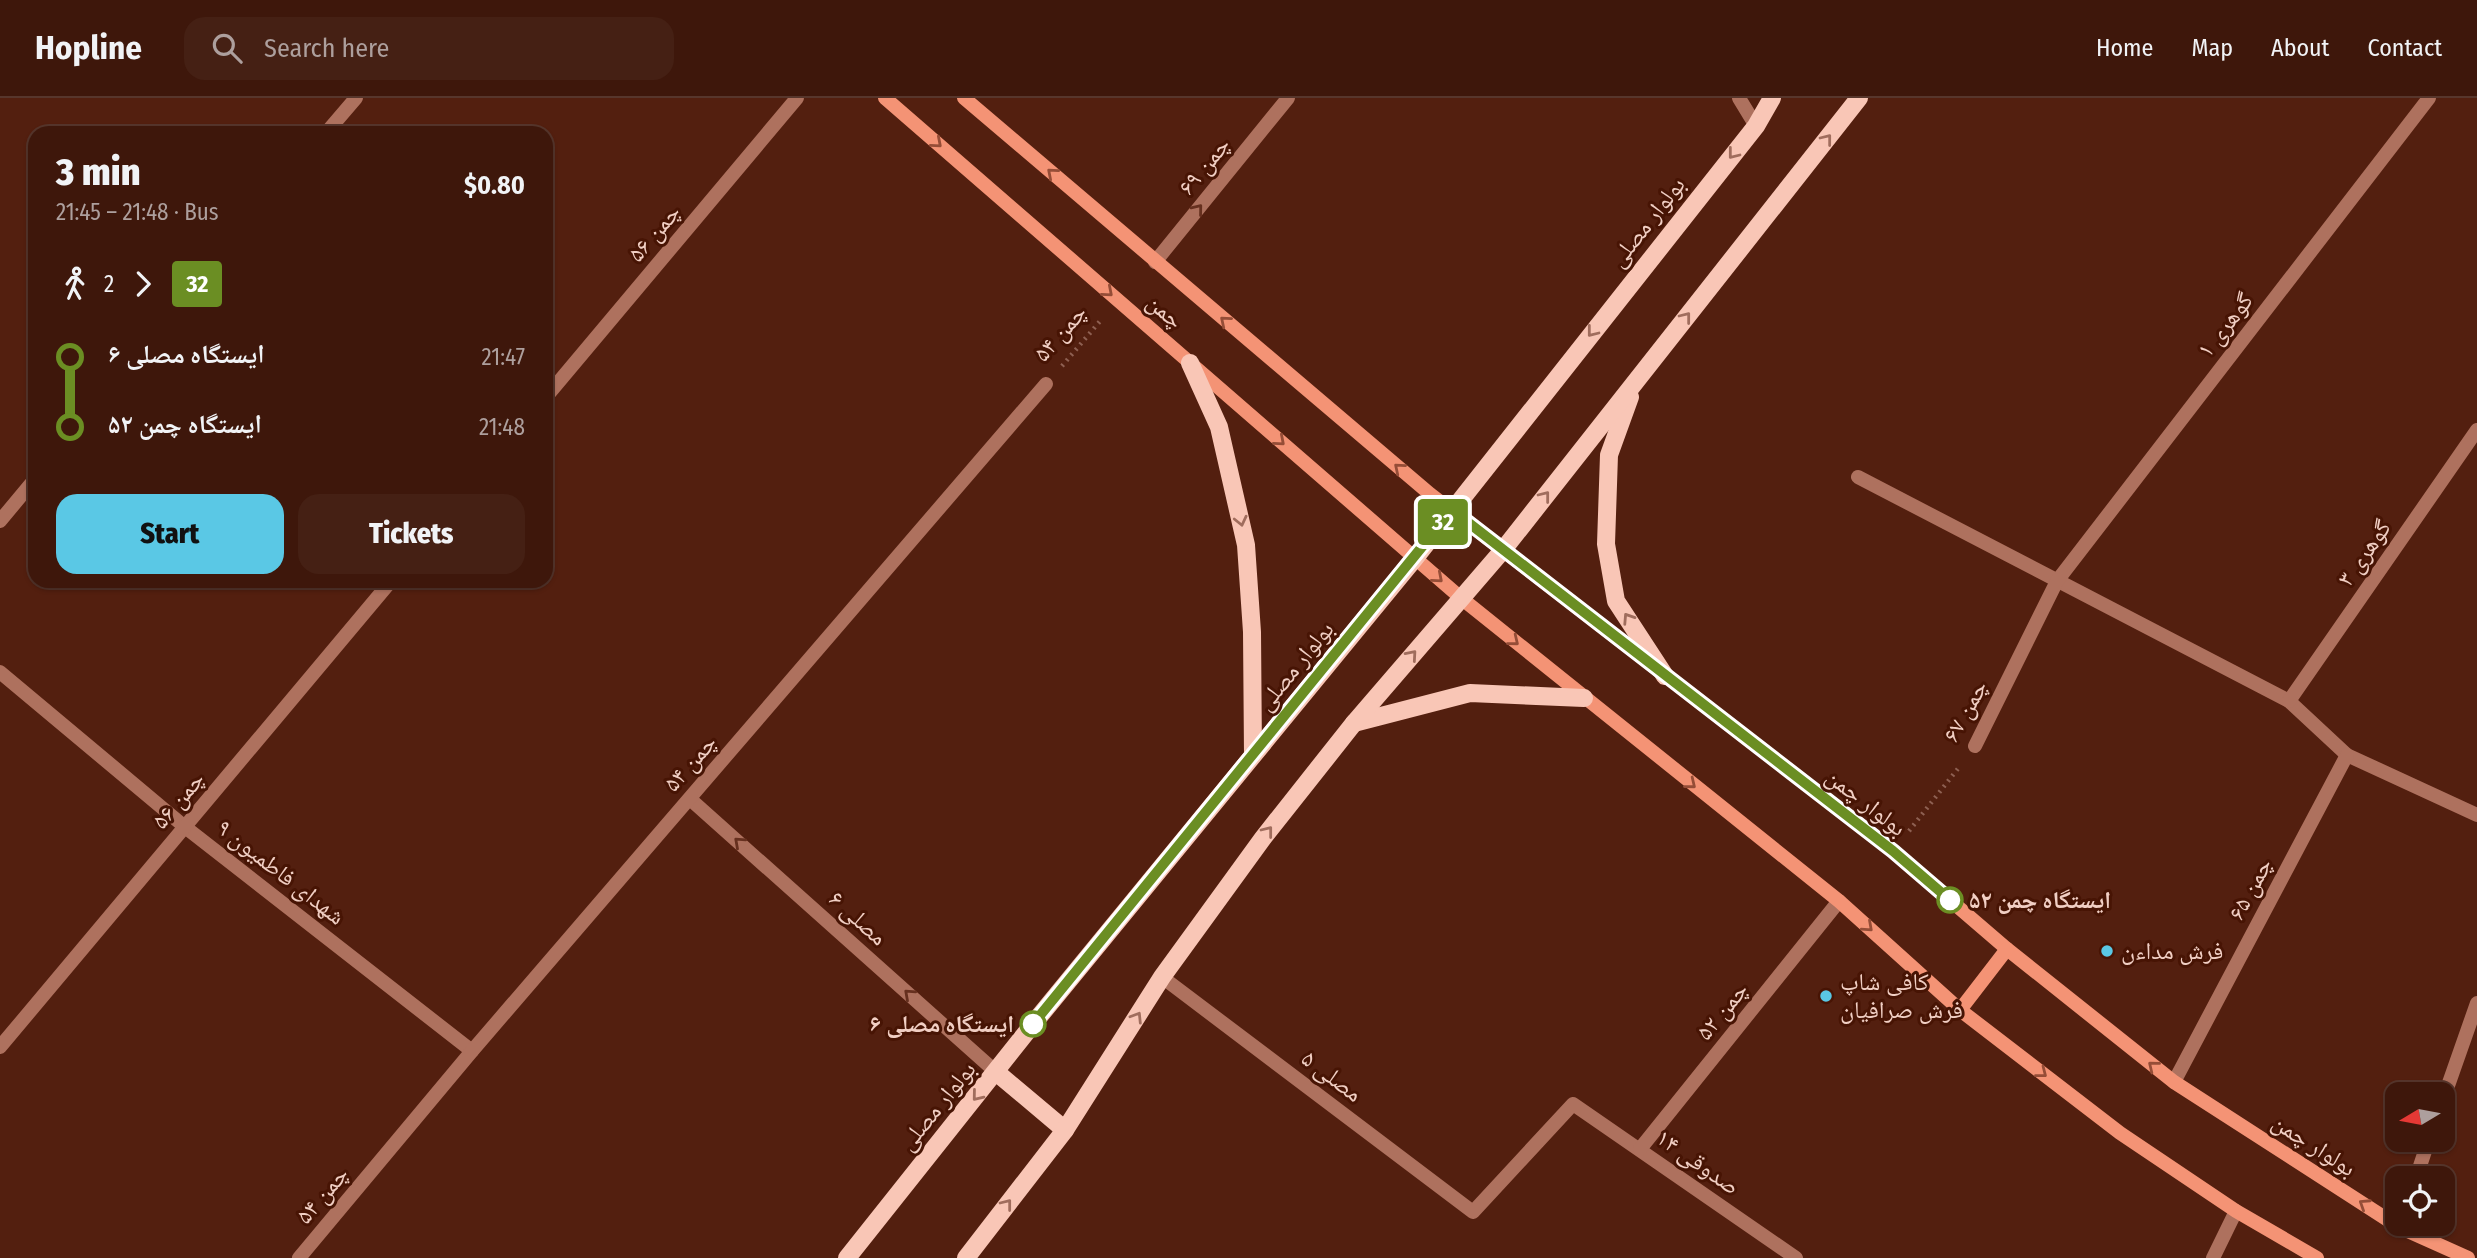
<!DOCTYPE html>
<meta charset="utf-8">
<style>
body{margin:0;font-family:"Fira Sans Condensed","Noto Naskh Arabic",sans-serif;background:#452014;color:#f1f3f6;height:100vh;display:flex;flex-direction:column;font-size:26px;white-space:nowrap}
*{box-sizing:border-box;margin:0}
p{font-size:23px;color:#ad9f9d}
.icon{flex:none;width:38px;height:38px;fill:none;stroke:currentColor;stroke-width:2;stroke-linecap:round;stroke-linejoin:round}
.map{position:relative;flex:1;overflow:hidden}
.panel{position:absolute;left:28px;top:28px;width:525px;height:462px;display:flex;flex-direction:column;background:#3e170b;border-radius:21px;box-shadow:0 2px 5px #0004,0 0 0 2px #57362c}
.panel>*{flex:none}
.badge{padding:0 14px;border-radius:5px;font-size:24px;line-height:46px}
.needle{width:46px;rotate:260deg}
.controls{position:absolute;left:2385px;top:984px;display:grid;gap:14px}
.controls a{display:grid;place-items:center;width:70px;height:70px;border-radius:14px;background:#3e170b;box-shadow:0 2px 5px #0004,0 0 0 2px #57362c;font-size:35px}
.map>.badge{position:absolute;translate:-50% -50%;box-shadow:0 0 0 4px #fff}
.legs{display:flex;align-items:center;gap:10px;height:77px;padding:0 28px;font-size:23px}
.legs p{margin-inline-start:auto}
.overview{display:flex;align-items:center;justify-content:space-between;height:119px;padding:0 28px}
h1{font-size:38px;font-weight:800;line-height:52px}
.primary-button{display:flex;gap:14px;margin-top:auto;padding:14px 28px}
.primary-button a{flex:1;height:80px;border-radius:21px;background:#5ac8e5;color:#111;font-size:28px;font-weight:800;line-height:80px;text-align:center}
.primary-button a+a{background:#452014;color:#f1f3f6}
ul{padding:0 28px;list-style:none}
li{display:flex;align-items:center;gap:24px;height:70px;font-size:26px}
li i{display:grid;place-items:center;width:10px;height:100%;margin:0 9px;background:currentColor}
li i::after{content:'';width:18px;height:18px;margin:-9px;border:5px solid;border-radius:50%;background:#3e170b}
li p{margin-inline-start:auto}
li:first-child i{background:linear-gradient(#0000 50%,currentColor 0)}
li:last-child i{background:linear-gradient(currentColor 50%,#0000 0)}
header{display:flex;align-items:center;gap:42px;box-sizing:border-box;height:98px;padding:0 35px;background:#3e170b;border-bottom:2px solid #57362c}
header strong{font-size:33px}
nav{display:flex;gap:38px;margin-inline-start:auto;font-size:24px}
.search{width:490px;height:63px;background:#452014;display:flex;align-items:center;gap:18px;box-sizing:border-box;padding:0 24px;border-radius:21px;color:#ad9f9d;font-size:26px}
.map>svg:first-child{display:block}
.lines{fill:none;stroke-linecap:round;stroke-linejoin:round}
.path{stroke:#8e6052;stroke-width:4.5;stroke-dasharray:2 5;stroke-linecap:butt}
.minor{stroke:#ae715e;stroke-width:14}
.secondary{stroke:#f49375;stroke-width:14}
.primary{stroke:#f9c6b6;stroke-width:18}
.oneway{stroke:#a06d5d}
.oneway2{stroke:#954d37}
.oneway3{stroke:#66301f}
.line-1-casing{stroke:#fff;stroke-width:16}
.line-1{stroke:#6b8e23;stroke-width:10}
.stop-1-dot{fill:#fff;stroke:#6b8e23;stroke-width:3.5}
.poi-dot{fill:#5ac8e5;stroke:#471404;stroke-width:2.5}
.labels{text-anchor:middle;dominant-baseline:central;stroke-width:6;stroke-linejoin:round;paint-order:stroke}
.street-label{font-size:24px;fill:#f1cfc4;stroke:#471404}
.stop-label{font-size:24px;font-weight:bold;fill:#f1cfc4;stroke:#471404;text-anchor:start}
.poi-label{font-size:24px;fill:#f1cfc4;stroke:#471404;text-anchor:start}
</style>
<header>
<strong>Hopline</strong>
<div class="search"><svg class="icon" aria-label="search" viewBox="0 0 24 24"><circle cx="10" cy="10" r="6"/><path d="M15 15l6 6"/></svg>Search here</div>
<nav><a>Home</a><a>Map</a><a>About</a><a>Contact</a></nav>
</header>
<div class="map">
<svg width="2477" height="1160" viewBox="0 0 2477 1160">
<rect width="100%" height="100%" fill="#531f0f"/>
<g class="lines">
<!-- path -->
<g class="path">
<polyline points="1062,268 1101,222"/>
<polyline points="1909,733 1960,668"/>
</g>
<!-- minor -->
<g class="minor">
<polyline points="1739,0 1756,28"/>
<polyline points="326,35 356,0"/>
<polyline points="1155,164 1288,0"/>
<polyline points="546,299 797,0"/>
<polyline points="1858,379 2289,603 2347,657 2477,717"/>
<polyline points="0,423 35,381"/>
<polyline points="0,574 185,729 472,953"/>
<polyline points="2289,603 2477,332"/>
<polyline points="1975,648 2057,483 2429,0"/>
<polyline points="690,701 996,974"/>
<polyline points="1162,879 1473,1114 1573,1006 1796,1160"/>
<polyline points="0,949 391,483"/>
<polyline points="2174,984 2347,657"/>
<polyline points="2443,1002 2477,905"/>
<polyline points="1640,1051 1839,803"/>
<polyline points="2416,1080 2429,1041"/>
<polyline points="299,1160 472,953 1046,286"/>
<polyline points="2213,1160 2236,1113"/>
</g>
<!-- secondary -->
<g class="secondary">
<polyline points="885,0 1461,500 1839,803 1960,912 2120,1035 2236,1113 2317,1160"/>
<polyline points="964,0 1430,396 1893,753 2007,851 2174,984 2399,1129 2468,1160"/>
<polyline points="1960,912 2007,851"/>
</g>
<!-- primary -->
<g class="primary">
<polyline points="1190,265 1219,329 1246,447 1252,534 1253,657"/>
<polyline points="1630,299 1609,357 1606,446 1616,503 1665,578"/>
<polyline points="1354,625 1470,595 1584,600"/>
<polyline points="996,974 1065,1032"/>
<polyline points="847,1160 1033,926 1415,460 1756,28 1772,0"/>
<polyline points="966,1160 1065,1032 1162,879 1263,740 1354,625 1503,452 1859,0"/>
</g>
</g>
<!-- one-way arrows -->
<defs><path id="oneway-chevron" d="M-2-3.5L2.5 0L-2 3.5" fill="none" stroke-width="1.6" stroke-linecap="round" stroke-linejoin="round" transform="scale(1.75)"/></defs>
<g class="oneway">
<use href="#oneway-chevron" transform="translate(1827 41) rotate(-52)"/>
<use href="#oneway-chevron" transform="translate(1733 56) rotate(128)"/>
<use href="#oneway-chevron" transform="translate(1686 219) rotate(-52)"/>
<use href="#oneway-chevron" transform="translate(1592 234) rotate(128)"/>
<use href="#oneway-chevron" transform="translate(1545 398) rotate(-52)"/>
<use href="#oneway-chevron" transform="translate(1241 423) rotate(77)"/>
<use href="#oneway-chevron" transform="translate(1628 520) rotate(-123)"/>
<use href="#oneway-chevron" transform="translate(1412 557) rotate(-49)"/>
<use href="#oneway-chevron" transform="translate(1268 733) rotate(-52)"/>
<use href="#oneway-chevron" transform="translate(1137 919) rotate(-58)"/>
<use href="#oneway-chevron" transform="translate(977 998) rotate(129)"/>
<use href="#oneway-chevron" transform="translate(1007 1106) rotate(-52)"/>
</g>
<g class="oneway2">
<use href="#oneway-chevron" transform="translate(937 45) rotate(41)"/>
<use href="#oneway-chevron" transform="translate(1052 75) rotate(-139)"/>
<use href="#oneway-chevron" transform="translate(1108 194) rotate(41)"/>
<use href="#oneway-chevron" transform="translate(1225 223) rotate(-140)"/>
<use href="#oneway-chevron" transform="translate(1280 343) rotate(41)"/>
<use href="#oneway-chevron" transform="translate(1399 370) rotate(-140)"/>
<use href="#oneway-chevron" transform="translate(1438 480) rotate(41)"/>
<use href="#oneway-chevron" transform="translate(1514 543) rotate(39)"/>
<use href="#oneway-chevron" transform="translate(1691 686) rotate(39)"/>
<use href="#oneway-chevron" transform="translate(1868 829) rotate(42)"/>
<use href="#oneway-chevron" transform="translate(2153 968) rotate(-141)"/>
<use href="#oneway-chevron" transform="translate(2042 975) rotate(38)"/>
<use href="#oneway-chevron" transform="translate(2364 1106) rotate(-147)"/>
</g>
<g class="oneway3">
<use href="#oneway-chevron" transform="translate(1198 111) rotate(-51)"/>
<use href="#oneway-chevron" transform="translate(739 744) rotate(-138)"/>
<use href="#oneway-chevron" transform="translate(909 896) rotate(-138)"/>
</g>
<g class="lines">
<!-- line-1 casing -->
<g class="line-1-casing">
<polyline id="line-1" points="1033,926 1452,412 1893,753 1950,802"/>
</g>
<!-- line-1 -->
<use href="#line-1" class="line-1"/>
</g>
<!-- markers -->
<g class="stop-1-dot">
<circle cx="1950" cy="802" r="12"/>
<circle cx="1033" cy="926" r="12"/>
</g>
<g class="poi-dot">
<circle cx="2107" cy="853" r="7"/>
<circle cx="1826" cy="898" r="7"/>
</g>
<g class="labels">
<!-- street labels -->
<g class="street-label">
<text transform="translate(1204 68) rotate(-51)">چمن ۶۹</text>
<text transform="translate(1647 124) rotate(-52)">بولوار مصلی</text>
<text transform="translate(654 135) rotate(-50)">چمن ۵۶</text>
<text transform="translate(1165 213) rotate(41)">چمن</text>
<text transform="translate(2225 227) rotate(-52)">گوهری ۱</text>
<text transform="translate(1060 235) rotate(-49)">چمن ۵۴</text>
<text transform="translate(2364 455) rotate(-55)">گوهری ۳</text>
<text transform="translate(1295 568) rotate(-51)">بولوار مصلی</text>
<text transform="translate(1965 613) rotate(-61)">چمن ۶۷</text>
<text transform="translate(690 665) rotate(-49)">چمن ۵۴</text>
<text transform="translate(178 702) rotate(-50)">چمن ۵۶</text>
<text transform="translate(1866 704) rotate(38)">بولوار چمن</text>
<text transform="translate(281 774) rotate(38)">شهدای فاطمیون ۹</text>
<text transform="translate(2250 791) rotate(-62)">چمن ۶۵</text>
<text transform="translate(858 820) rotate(42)">مصلی ۶</text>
<text transform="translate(1722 913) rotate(-51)">چمن ۵۲</text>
<text transform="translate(1332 978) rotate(37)">مصلی ۵</text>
<text transform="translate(937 1008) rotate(-51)">بولوار مصلی</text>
<text transform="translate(2314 1047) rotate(33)">بولوار چمن</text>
<text transform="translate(1698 1064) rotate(35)">صدوقی ۱۴</text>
<text transform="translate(322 1097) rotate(-50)">چمن ۵۴</text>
</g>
<!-- stop labels -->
<g class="stop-label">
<text x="1969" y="802">ایستگاه چمن ۵۲</text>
<text x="1014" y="926" text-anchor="end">ایستگاه مصلی ۶</text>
</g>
<!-- poi labels -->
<g class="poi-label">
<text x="2121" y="853">فرش مداءن</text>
<text x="1840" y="884">کافی شاپ<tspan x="1840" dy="28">فرش صرافیان</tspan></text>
</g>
</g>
</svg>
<div class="controls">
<a><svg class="needle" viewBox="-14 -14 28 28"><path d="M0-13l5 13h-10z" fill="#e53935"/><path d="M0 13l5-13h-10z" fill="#ad9f9d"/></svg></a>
<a><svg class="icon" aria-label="locate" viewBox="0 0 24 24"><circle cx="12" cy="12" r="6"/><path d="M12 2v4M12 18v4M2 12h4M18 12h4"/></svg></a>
</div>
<b class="badge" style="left:1443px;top:424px;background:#6b8e23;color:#fff">32</b>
<section class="panel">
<div class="overview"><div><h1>3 min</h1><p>21:45 – 21:48 · Bus</p></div><b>$0.80</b></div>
<div class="legs"><svg class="icon" aria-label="walk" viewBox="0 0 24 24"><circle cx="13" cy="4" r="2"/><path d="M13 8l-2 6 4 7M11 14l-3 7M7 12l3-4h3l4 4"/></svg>2<svg class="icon" aria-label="forward" viewBox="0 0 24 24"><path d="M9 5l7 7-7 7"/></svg><b class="badge" style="background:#6b8e23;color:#fff">32</b></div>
<ul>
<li><i style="color:#6b8e23"></i><b>ایستگاه مصلی ۶</b><p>21:47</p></li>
<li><i style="color:#6b8e23"></i><b>ایستگاه چمن ۵۲</b><p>21:48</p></li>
</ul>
<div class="primary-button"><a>Start</a><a>Tickets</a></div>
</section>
</div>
